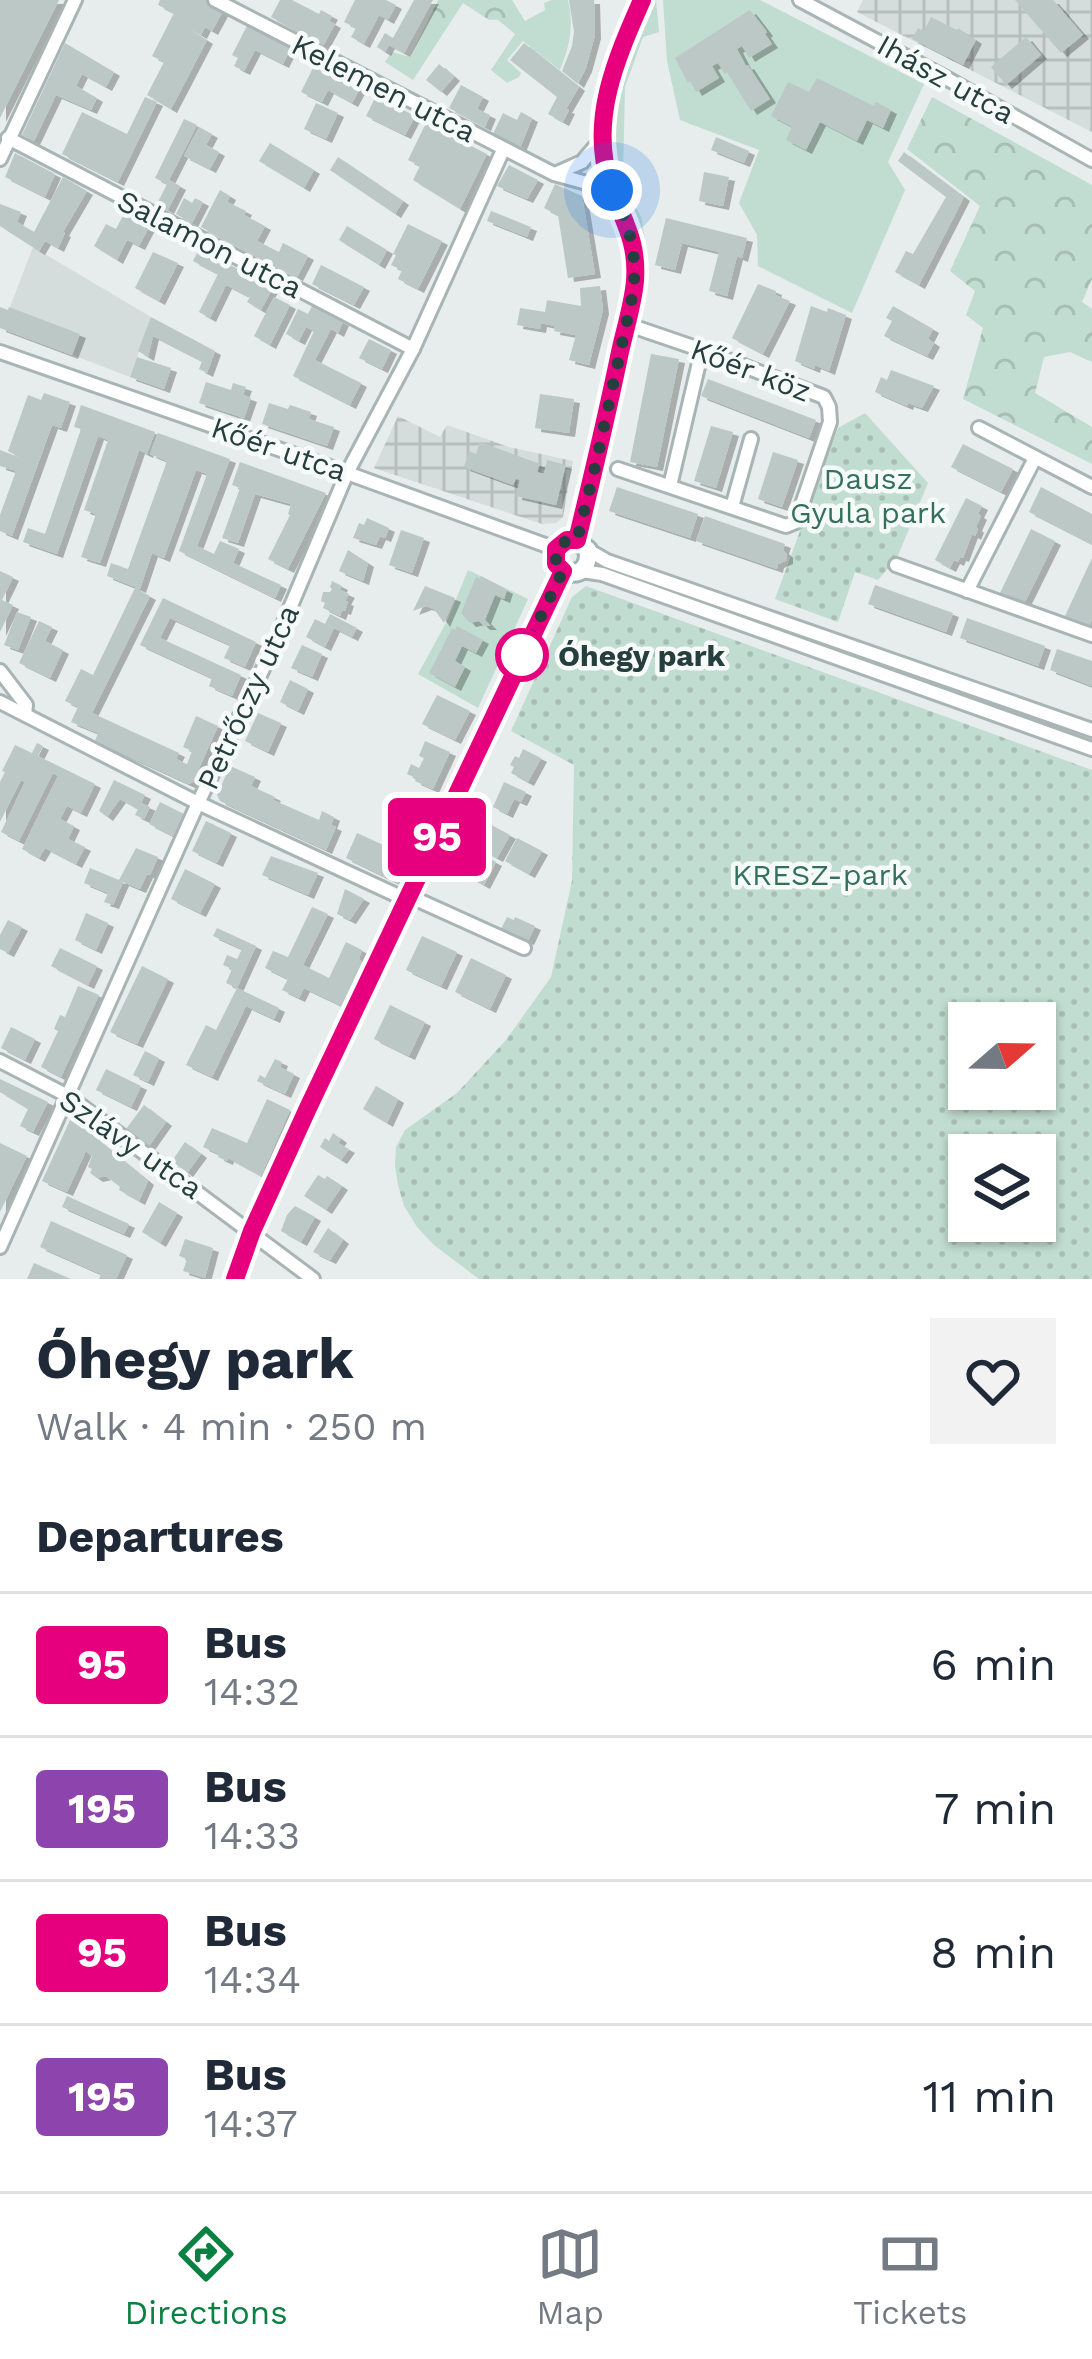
<!DOCTYPE html>
<meta charset="utf-8">
<style>
body{margin:0;font-family:"Work Sans",sans-serif;background:#f2f2f3;color:#1f2937;height:100vh;display:flex;flex-direction:column;font-size:45px;white-space:nowrap}
*{box-sizing:border-box;margin:0}
p{font-size:39px;color:#747a83}
.icon{flex:none;width:66px;height:66px;fill:none;stroke:currentColor;stroke-width:2;stroke-linecap:round;stroke-linejoin:round}
.map{position:relative;height:1279px;overflow:hidden}
.drawer{display:flex;flex-direction:column;background:#fff;flex:1}
.drawer>*{flex:none}
.badge{padding:0 24px;border-radius:9px;font-size:42px;line-height:78px}
.needle{width:78px;rotate:70deg}
.controls{position:absolute;left:948px;top:1002px;display:grid;gap:24px}
.controls a{display:grid;place-items:center;width:108px;height:108px;border-radius:0px;background:#fff;box-shadow:0 3px 9px #0004;font-size:60px}
.you{position:absolute;width:60px;height:60px;margin:-30px;border:9px solid #fff;border-radius:50%;background:#1a73e8;box-shadow:0 0 0 18px #1a73e833}
.map>.badge{position:absolute;translate:-50% -50%;box-shadow:0 0 0 6px #fff}
h2{padding:0 36px;font-size:45px;line-height:108px}
.round{display:grid;place-items:center;flex:none;width:126px;height:126px;border-radius:0px;background:#f2f2f3}
.overview{display:flex;align-items:center;justify-content:space-between;height:204px;padding:0 36px}
h1{font-size:57px;font-weight:700;line-height:90px}
ul{padding:0;list-style:none}
li{display:flex;align-items:center;gap:36px;height:144px;padding:0 36px;border-top:3px solid #e0e1e3}
li div{flex:1}
li b{display:block;font-size:45px}
li em{font-style:normal}
li .badge{min-width:132px;font-weight:700;text-align:center}
.menu{display:flex;justify-content:space-around;align-items:center;height:168px;border-top:3px solid #e0e1e3;background:#fff;font-size:33px;color:#747a83}
.menu a{display:grid;justify-items:center;gap:6px}
.menu .current{color:#0b8043}
.map>svg:first-child{display:block}
.built{fill:#d4dddb}
.industrial{fill:url(#industrial-grid)}
.green{fill:#c1dcd0}
.forest{fill:url(#forest-crowns)}
.park{fill:url(#park-dots);fill-rule:evenodd}
.building{fill:#bbc8c6;filter:url(#shadow)}
.lines{fill:none;stroke-linecap:round;stroke-linejoin:round}
.street-casing{stroke:#a9b5b4;stroke-width:18}
.secondary-casing{stroke:#a2b5b4;stroke-width:22}
.street{stroke:#fff;stroke-width:12}
.secondary{stroke:#fff;stroke-width:16}
.line-casing{stroke:#fff;stroke-width:27}
.line{stroke:#e6007e;stroke-width:18}
.walk{stroke:#263e3e;stroke-width:12;stroke-dasharray:0 21.6}
.stop-dot{fill:#fff;stroke:#e6007e;stroke-width:6}
.labels{text-anchor:middle;dominant-baseline:central;stroke-width:9;stroke-linejoin:round;paint-order:stroke}
.street-label{font-size:30px;fill:#263e3e;stroke:#f6faf9}
.park-label{font-size:30px;fill:#34715c;stroke:#f6faf9}
.stop-label{font-size:30px;font-weight:bold;fill:#263e3e;stroke:#f6faf9;text-anchor:start}
</style>
<div class="map">
<svg width="1092" height="1279" viewBox="0 0 1092 1279">
<defs>
<pattern id="industrial-grid" width="8" height="8" patternUnits="userSpaceOnUse" patternTransform="scale(3)"><rect width="8" height="8" fill="#d4dddb"/><path d="M0 4h8M4 0v8" fill="none" stroke="#b6bfbd"/></pattern>
<pattern id="forest-crowns" width="20" height="18" patternUnits="userSpaceOnUse" patternTransform="scale(3)"><rect width="20" height="18" fill="#c1dcd0"/><path d="M2 6a3 3 0 1 1 6 0M12 15a3 3 0 1 1 6 0" fill="none" stroke="#a6beb4"/></pattern>
<pattern id="park-dots" width="8" height="8" patternUnits="userSpaceOnUse" patternTransform="scale(3)"><rect width="8" height="8" fill="#c1dcd0"/><path d="M2 2h.1M6 6h.1" fill="none" stroke="#a6beb4" stroke-width="1.8" stroke-linecap="round"/></pattern>
<filter id="shadow"><feDropShadow dx="6" dy="4" stdDeviation="0" flood-color="#0004"/></filter>
</defs>
<rect width="100%" height="100%" fill="#e6edec"/>
<!-- built -->
<polygon class="built" points="33,247 151,317 130,377 2,328"/>
<!-- industrial -->
<g class="industrial">
<polygon points="863,0 1092,0 1092,132 857,12"/>
<polygon points="398,416 440,437 447,425 509,447 573,461 563,517 556,523 542,524 374,468"/>
</g>
<!-- green -->
<g class="green">
<path d="M474 0H512L525 21 545 10 544 3 552 0H568C574 26 570 45 560 70L523 41 507 60 521 73 519 77 507 83 491 70 515 34Z"/>
<path d="M651 0H656L659 32 643 37 625 87 623 174 631 199 641 217 645 240 640 242C630 196 606 160 613 111Z"/>
<polygon points="663,0 760,0 924,84 888,162 905,190 852,313 758,266 757,235 739,203 759,150 680,120 667,61"/>
<polygon points="468,570 528,599 478,708 418,674 447,621"/>
</g>
<!-- forest -->
<g class="forest">
<polygon points="438,0 495,0 510,19 489,20 463,3 413,80 385,62 392,52 410,57"/>
<polygon points="932,97 1092,185 1092,279 1082,302 1092,309 1092,362 1070,352 1044,357 1035,393 1092,427 1092,464 963,399 983,328 966,315 975,291 950,271 980,206 907,149"/>
</g>
<!-- park -->
<g class="park">
<polygon points="865,413 928,483 897,558 878,580 855,572 838,622 775,599 838,428"/>
<path d="M586 586 1092 770V1279H479L434 1245 417 1227 404 1206 398 1185 395 1166 396 1147 405 1130 457 1093 506 1040 551 977 572 881 574 765 511 731 572 597ZM969 1023H1035V1089H969ZM969 1155H1035V1221H969Z"/>
</g>
<!-- building -->
<g class="building">
<polygon points="0,0 59,0 0,118"/>
<polygon points="160,0 207,0 224,9 212,31 205,27 201,35 183,25 207,40 171,109 147,95 164,62 152,56 174,13 158,5"/>
<polygon points="280,0 292,0 319,14 321,10 332,16 329,21 335,24 323,46 307,37 316,20 306,36 271,17"/>
<polygon points="355,0 386,0 396,5 388,20 379,15 364,44 351,37 356,28 344,22"/>
<polygon points="414,0 433,0 404,53 389,45 385,52 377,47 385,33 393,38"/>
<polygon points="569,0 594,0 595,35 586,68 578,84 562,71 572,46 574,32"/>
<polygon points="1015,0 1053,0 1083,35 1061,53"/>
<polygon points="750,10 767,32 765,34 772,44 749,58 742,46 737,49 746,66 748,65 770,99 751,111 727,72 725,74 718,63 712,66 719,78 696,92 690,81 688,83 675,58"/>
<polygon points="931,17 957,30 958,28 976,40 963,65 912,39 918,28 924,31"/>
<polygon points="249,22 293,44 283,64 255,50 244,71 234,66 238,58 232,55"/>
<polygon points="1026,37 1041,55 1006,85 991,67"/>
<polygon points="65,43 114,72 106,87 82,74 76,86 97,98 91,110 56,95 34,141 22,135"/>
<polygon points="524,43 579,87 566,109 569,110 563,122 548,114 557,97 510,60"/>
<polygon points="318,58 364,81 352,103 328,90 322,102 301,92"/>
<polygon points="439,64 454,77 441,92 426,80"/>
<polygon points="817,78 874,106 876,102 891,110 883,128 867,120 857,141 820,122 806,150 786,140 792,127 771,116 788,82 809,92"/>
<polygon points="461,85 483,97 477,109 490,115 485,127 449,108"/>
<polygon points="376,96 415,116 405,135 366,116"/>
<polygon points="145,97 157,102 118,182 62,154 82,112 127,134"/>
<polygon points="316,103 338,113 326,139 304,129"/>
<polygon points="521,112 532,118 520,148 493,134 503,113 517,120"/>
<polygon points="184,119 197,125 169,180 180,186 168,210 157,204 167,184 155,178"/>
<polygon points="426,123 487,154 460,209 413,180 420,166 408,160"/>
<polygon points="199,127 212,134 206,145 219,152 210,169 184,156"/>
<polygon points="716,137 749,151 744,163 711,150"/>
<polygon points="270,143 314,170 304,188 259,161"/>
<polygon points="904,152 964,197 919,285 895,272 906,251 913,254 946,197 898,161"/>
<polygon points="15,153 55,174 45,197 5,177"/>
<polygon points="338,157 403,201 395,214 330,170"/>
<polygon points="509,165 538,180 527,199 497,186"/>
<polygon points="704,172 729,177 723,206 699,201"/>
<polygon points="63,177 87,191 63,232 65,233 58,248 45,241 39,251 0,226 0,204 21,212 17,222 34,232"/>
<polygon points="555,184 582,196 595,274 568,278 558,215 544,208"/>
<polygon points="220,190 230,196 227,202 246,211 244,215 265,226 257,241 279,252 283,243 308,256 297,277 201,227"/>
<polygon points="184,198 192,203 195,198 203,202 192,223 176,214"/>
<polygon points="126,210 151,223 139,246 127,240 117,260 94,246 106,224 116,229"/>
<polygon points="491,211 531,227 527,237 487,221"/>
<polygon points="666,218 747,238 742,258 737,256 727,296 709,291 719,252 682,243 675,270 655,265"/>
<polygon points="408,224 442,241 418,289 398,279 402,270 391,265 396,255 393,254"/>
<polygon points="347,226 387,250 379,265 339,240"/>
<polygon points="199,249 273,287 261,310 247,302 250,297 226,285 210,318 199,312 218,274 193,261"/>
<polygon points="153,252 178,263 159,301 135,288"/>
<polygon points="321,265 364,287 354,305 312,284"/>
<polygon points="758,284 776,291 775,295 790,301 763,354 732,338"/>
<polygon points="600,286 603,310 589,365 569,360 576,335 554,331 555,326 541,323 540,329 517,325 520,308 545,312 547,300 581,306 580,288"/>
<polygon points="274,297 290,305 270,345 254,336"/>
<polygon points="312,306 343,322 338,333 331,329 315,360 361,383 350,405 293,376 314,331 306,327 299,341 286,334 298,309 308,314"/>
<polygon points="811,306 827,312 828,308 846,315 829,371 815,365 814,369 795,361"/>
<polygon points="893,306 933,329 928,339 934,343 927,356 884,336 892,321 886,318"/>
<polygon points="0,307 8,310 9,307 80,334 72,355 0,328"/>
<polygon points="151,317 215,351 207,373 199,369 202,361 153,336 148,357 138,351"/>
<polygon points="369,339 391,350 382,369 359,358"/>
<polygon points="651,354 679,359 657,467 630,462"/>
<polygon points="137,357 171,368 164,389 130,377"/>
<polygon points="891,370 934,386 922,408 908,403 907,406 875,392 881,377 887,380"/>
<polygon points="708,379 816,420 809,438 701,396"/>
<polygon points="206,382 231,390 233,383 246,387 243,395 251,398 244,418 199,403"/>
<polygon points="44,393 70,402 61,428 52,425 12,536 0,531 0,515 16,471 0,466 0,450 21,458 8,451 28,395 41,400"/>
<polygon points="540,394 574,399 569,433 535,428"/>
<polygon points="269,403 288,409 290,405 311,412 309,419 334,427 327,446 262,424"/>
<polygon points="81,405 155,432 147,454 139,450 100,563 81,557 96,514 84,510 108,440 98,436 57,554 23,542 28,528 45,534 81,429 74,427"/>
<polygon points="711,426 733,432 716,488 694,481"/>
<polygon points="158,433 230,459 197,546 214,554 220,541 239,549 233,563 281,585 275,598 179,551 207,474 196,470 164,558 152,553 140,589 107,576 111,563 128,569 167,461 150,454"/>
<polygon points="480,442 540,464 537,472 544,474 547,460 566,465 556,505 516,496 520,480 516,479 513,485 464,467 469,451 476,454"/>
<polygon points="963,444 1013,469 1001,492 951,467"/>
<polygon points="773,452 798,460 782,507 758,499"/>
<polygon points="240,462 326,493 288,569 268,559 290,515 288,514 291,504 255,494 238,543 222,538 240,488 232,485"/>
<polygon points="617,487 698,514 690,538 609,511"/>
<polygon points="1041,487 1092,514 1092,544 1029,512"/>
<polygon points="966,498 982,506 978,514 981,516 976,527 978,529 975,536 972,534 963,558 960,557 958,562 954,560 950,568 935,560"/>
<polygon points="705,516 785,544 783,550 787,554 787,560 778,564 777,569 696,541"/>
<polygon points="367,518 389,528 385,538 380,536 376,545 353,538 359,523 364,525"/>
<polygon points="1031,529 1055,541 1024,604 1000,593"/>
<polygon points="401,530 424,538 412,573 389,565"/>
<polygon points="348,550 368,563 363,581 339,571"/>
<polygon points="1092,558 1092,619 1089,627 1065,616"/>
<polygon points="0,571 13,577 2,600 13,605 0,632"/>
<polygon points="481,576 507,590 504,599 495,595 485,620 491,626 484,626 479,621 470,623 461,613 476,577 480,579"/>
<polygon points="332,581 342,586 340,590 349,594 345,601 348,602 345,611 342,610 340,616 323,608 325,603 321,601 323,592 330,592 332,589 330,587"/>
<polygon points="875,585 953,613 946,632 868,604"/>
<polygon points="425,586 455,598 444,623 434,609 426,606 413,611"/>
<polygon points="135,588 150,596 92,713 179,753 176,759 187,764 192,751 183,747 196,716 218,726 193,782 189,784 95,741 98,733 71,722 78,707 65,701 81,669 93,675"/>
<polygon points="163,598 256,642 245,667 224,658 230,645 170,618 160,638 241,675 232,696 209,686 212,678 140,645"/>
<polygon points="17,612 31,617 18,650 4,645"/>
<polygon points="330,614 357,628 352,637 334,628 325,647 306,637 315,619 325,624"/>
<polygon points="967,618 1045,646 1038,666 960,638"/>
<polygon points="39,621 52,627 45,641 63,650 50,678 19,663"/>
<polygon points="457,626 483,640 476,653 462,646 455,661 465,667 455,687 429,673 452,628 455,630"/>
<polygon points="302,645 322,654 312,677 291,668"/>
<polygon points="1057,649 1092,661 1092,686 1050,670"/>
<polygon points="290,680 308,689 298,711 280,702"/>
<polygon points="437,695 470,711 455,740 422,724"/>
<polygon points="258,713 281,723 268,752 245,741"/>
<polygon points="425,741 450,752 433,789 415,781 416,778 407,774 411,764 419,768 424,758 419,756"/>
<polygon points="37,743 43,746 38,756 95,784 81,813 67,806 60,819 74,826 68,839 85,847 76,864 45,848 39,858 22,849 58,776 53,773 19,841 1,832 25,782 21,780 0,822 0,782 5,772 2,771 15,745 32,753"/>
<polygon points="523,749 541,758 528,782 511,773 514,767 510,765 515,756 519,758"/>
<polygon points="230,766 255,777 251,786 275,797 273,800 319,820 322,811 334,817 331,825 336,827 326,850 220,801 217,795"/>
<polygon points="114,780 145,795 141,803 150,807 144,819 135,815 138,809 120,799 107,817 99,811"/>
<polygon points="504,782 526,792 521,802 514,799 507,814 493,807"/>
<polygon points="160,802 184,814 173,836 149,824"/>
<polygon points="411,808 431,817 418,844 399,835"/>
<polygon points="206,821 231,833 217,863 192,851"/>
<polygon points="486,822 510,835 497,858 473,845"/>
<polygon points="357,833 412,858 400,884 346,858"/>
<polygon points="517,838 542,851 529,874 505,861"/>
<polygon points="136,848 158,857 150,875 147,874 140,889 123,882 113,905 104,902 108,893 84,883 90,868 119,880"/>
<polygon points="471,849 496,862 484,885 460,872"/>
<polygon points="271,856 318,873 308,895 262,875"/>
<polygon points="185,869 215,884 200,913 171,899"/>
<polygon points="345,889 364,899 350,920 337,914"/>
<polygon points="312,907 328,914 303,965 329,978 346,942 362,950 359,959 363,963 342,1006 304,988 299,998 282,990 288,979 265,968 273,951 288,957"/>
<polygon points="86,913 108,923 96,950 75,940"/>
<polygon points="507,917 514,920 515,917 535,926 528,941 501,929"/>
<polygon points="8,920 22,927 8,953 0,949 0,935"/>
<polygon points="217,928 256,946 237,988 226,983 232,969 223,965 227,955 237,959 242,949 213,936"/>
<polygon points="422,936 457,952 441,986 406,970"/>
<polygon points="60,948 97,966 88,985 51,966"/>
<polygon points="471,958 506,975 490,1009 455,992"/>
<polygon points="142,966 168,979 137,1044 110,1032"/>
<polygon points="78,986 99,995 61,1077 41,1067 58,1031 54,1029 60,1015 65,1017"/>
<polygon points="237,988 279,1008 274,1019 246,1006 212,1077 186,1065 206,1025 216,1030"/>
<polygon points="390,1005 425,1022 409,1056 374,1039"/>
<polygon points="11,1027 35,1039 25,1060 1,1048"/>
<polygon points="145,1051 159,1058 148,1082 133,1075"/>
<polygon points="275,1059 282,1062 280,1067 294,1074 285,1094 257,1081 260,1075 265,1078"/>
<polygon points="106,1069 141,1086 131,1107 96,1090"/>
<polygon points="0,1079 48,1102 33,1132 20,1126 28,1109 0,1092"/>
<polygon points="376,1086 398,1099 387,1123 363,1109"/>
<polygon points="267,1099 290,1110 261,1176 228,1158 227,1161 218,1157 219,1154 203,1147 212,1128 247,1143"/>
<polygon points="144,1105 166,1122 149,1146 126,1129"/>
<polygon points="71,1118 148,1181 139,1201 119,1190 120,1187 106,1176 97,1178 90,1173 92,1169 88,1167 92,1156 86,1151 67,1192 42,1181"/>
<polygon points="333,1133 341,1139 338,1143 349,1149 341,1160 320,1147 325,1138 329,1141"/>
<polygon points="185,1142 201,1154 187,1173 172,1161"/>
<polygon points="0,1143 27,1156 0,1212"/>
<polygon points="318,1175 325,1179 327,1176 342,1186 326,1210 304,1196"/>
<polygon points="67,1196 129,1224 124,1234 62,1207"/>
<polygon points="159,1202 177,1213 160,1243 142,1232"/>
<polygon points="295,1206 315,1217 301,1242 281,1231 287,1215"/>
<polygon points="51,1221 127,1255 116,1279 99,1279 101,1274 40,1247"/>
<polygon points="328,1228 343,1240 330,1260 313,1252"/>
<polygon points="185,1239 213,1248 205,1278 183,1271 187,1259 179,1256"/>
<polygon points="34,1263 71,1279 27,1279"/>
</g>
<g class="lines">
<!-- street casing -->
<g class="street-casing">
<g id="street">
<polyline points="215,0 554,174 612,190"/>
<polyline points="800,0 944,77 1092,160"/>
<polyline points="8,138 413,349"/>
<polyline points="0,159 75,0"/>
<polyline points="555,174 582,162 601,140"/>
<polyline points="0,352 347,473 556,549"/>
<polyline points="979,428 1092,487"/>
<polyline points="618,469 786,526 796,522 830,422 829,407 824,397 702,350 626,324"/>
<polyline points="670,486 702,350"/>
<polyline points="732,507 751,439"/>
<polyline points="588,550 607,561 1092,730"/>
<polyline points="896,565 1092,635"/>
<polyline points="582,571 602,574 1092,749"/>
<polyline points="967,591 1035,458"/>
<polyline points="0,671 26,705 25,714"/>
<polyline points="0,702 198,803 407,900"/>
<polyline points="409,896 524,948"/>
<polyline points="0,1061 68,1096 313,1279"/>
<polyline points="0,1247 198,803 274,646 347,473 413,349 503,150"/>
</g>
</g>
<!-- secondary casing -->
<g class="secondary-casing">
<g id="secondary">
<path d="M576 540C591 481 605 421 618 362 624 335 633 308 635 281 638 240 622 220 610 184 588 120 616 59 642 0"/>
<path d="M563 571C581 577 589 567 588 550L576 540"/>
<polyline points="563,571 556,564 556,549 567,540 576,540"/>
<polyline points="235,1279 252,1231 308,1108 563,571"/>
</g>
</g>
<!-- street -->
<use href="#street" class="street"/>
<!-- secondary -->
<use href="#secondary" class="secondary"/>
</g>
<g class="lines">
<!-- line casing -->
<g class="line-casing">
<path id="line" d="M235 1279 252 1231 308 1108 563 571 556 564V549L567 540H577C592 478 607 415 620 352 625 329 633 304 635 281 638 239 622 220 610 184 589 120 616 59 642 0"/>
</g>
<!-- line -->
<use href="#line" class="line"/>
<!-- walk -->
<path class="walk" d="M522 655 563 571 556 564V549L567 540H577L596 463 632 298C639 259 630 225 612 190"/>
</g>
<!-- markers -->
<circle class="stop-dot" cx="522" cy="655" r="24"/>
<g class="labels">
<!-- street labels -->
<g class="street-label">
<text transform="translate(946 79) rotate(29)">Ihász utca</text>
<text transform="translate(384 88) rotate(27)">Kelemen utca</text>
<text transform="translate(210 244) rotate(27)">Salamon utca</text>
<text transform="translate(751 370) rotate(21)">Kőér köz</text>
<text transform="translate(279 449) rotate(19)">Kőér utca</text>
<text transform="translate(248 697) rotate(-65)">Petrőczy utca</text>
<text transform="translate(131 1144) rotate(35)">Szlávy utca</text>
</g>
<!-- park labels -->
<g class="park-label">
<text x="868" y="478">Dausz<tspan x="868" dy="34">Gyula park</tspan></text>
<text x="820" y="874">KRESZ-park</text>
</g>
<!-- stop labels -->
<g class="stop-label">
<text x="558" y="655">Óhegy park</text>
</g>
</g>
</svg>
<div class="controls">
<a><svg class="needle" viewBox="-14 -14 28 28"><path d="M0-13l5 13h-10z" fill="#e53935"/><path d="M0 13l5-13h-10z" fill="#747a83"/></svg></a>
<a><svg class="icon" aria-label="layers" viewBox="0 0 24 24"><path d="M12 4l9 5-9 5-9-5zM3 14l9 5 9-5"/></svg></a>
</div>
<div class="you" style="left:612px;top:190px"></div>
<b class="badge" style="left:437px;top:837px;background:#e6007e;color:#fff">95</b>
</div>
<section class="drawer">
<div class="overview"><div><h1>Óhegy park</h1><p>Walk · 4 min · 250 m</p></div><a class="round"><svg class="icon" aria-label="heart" viewBox="0 0 24 24"><path d="M12 20l-8-8c-3-5 5-10 8-4 3-6 11-1 8 4z"/></svg></a></div>
<h2>Departures</h2>
<ul>
<li><span class="badge" style="background:#e6007e;color:#fff">95</span><div><b>Bus</b><p>14:32</p></div><em>6 min</em></li>
<li><span class="badge" style="background:#8e44ad;color:#fff">195</span><div><b>Bus</b><p>14:33</p></div><em>7 min</em></li>
<li><span class="badge" style="background:#e6007e;color:#fff">95</span><div><b>Bus</b><p>14:34</p></div><em>8 min</em></li>
<li><span class="badge" style="background:#8e44ad;color:#fff">195</span><div><b>Bus</b><p>14:37</p></div><em>11 min</em></li>
</ul>
</section>
<nav class="menu">
<a class="current"><svg class="icon" aria-label="directions" viewBox="0 0 24 24"><path d="M12 3l9 9-9 9-9-9zM9 14v-3h6M13 9l2 2-2 2"/></svg>Directions</a>
<a><svg class="icon" aria-label="map" viewBox="0 0 24 24"><path d="M3 6l6-2 6 2 6-2v14l-6 2-6-2-6 2zM9 4v14M15 6v14"/></svg>Map</a>
<a><svg class="icon" aria-label="tickets" viewBox="0 0 24 24"><path d="M3 7h18v10H3zM15 7v10"/></svg>Tickets</a>
</nav>
